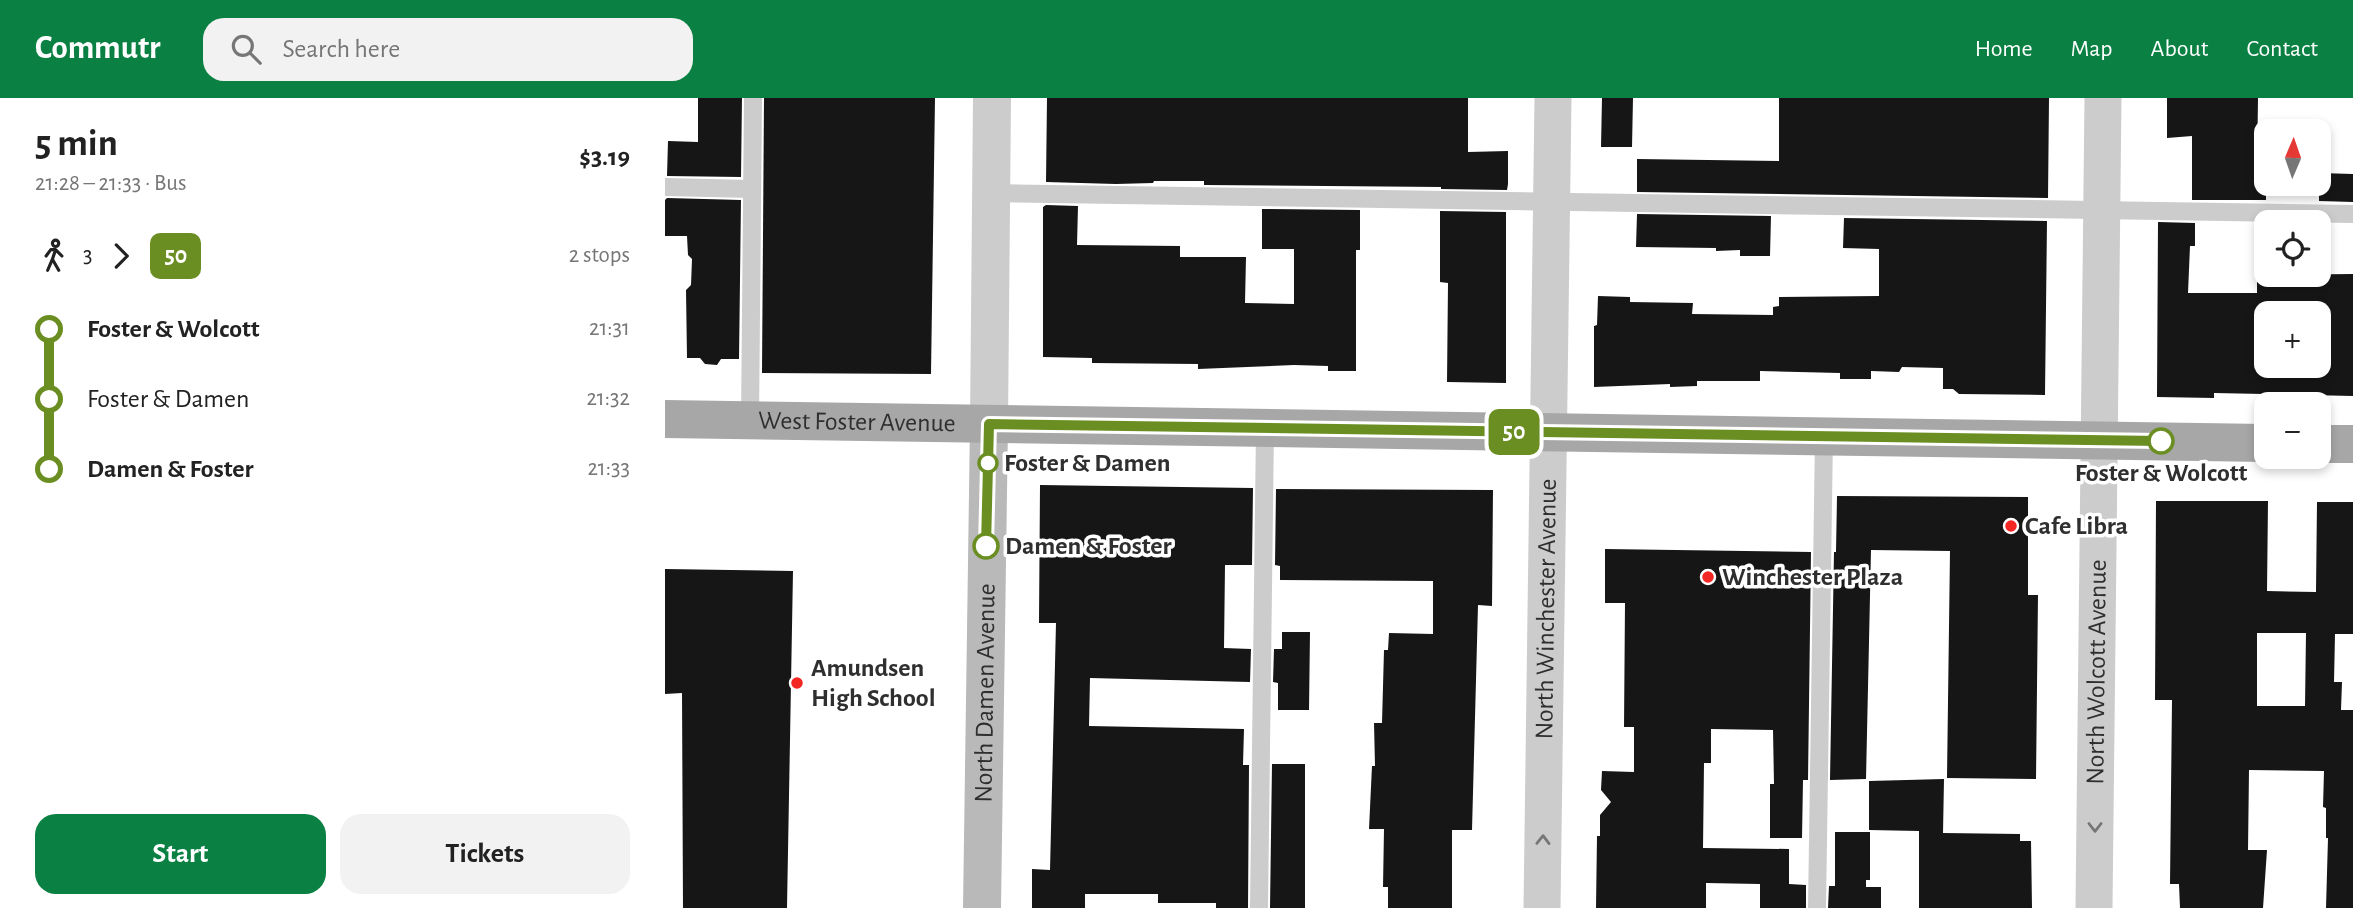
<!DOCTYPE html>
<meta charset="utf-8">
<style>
body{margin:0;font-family:"Alegreya Sans",sans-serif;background:#f2f2f2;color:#222;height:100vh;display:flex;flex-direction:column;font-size:26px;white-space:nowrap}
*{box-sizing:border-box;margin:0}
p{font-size:23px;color:#767676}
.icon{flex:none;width:38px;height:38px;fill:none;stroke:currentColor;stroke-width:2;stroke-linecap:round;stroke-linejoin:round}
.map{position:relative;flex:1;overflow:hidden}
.panel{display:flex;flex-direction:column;background:#fff;width:665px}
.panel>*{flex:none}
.badge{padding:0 14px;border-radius:10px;font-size:24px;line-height:46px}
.needle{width:46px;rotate:2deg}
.controls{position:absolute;left:1589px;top:21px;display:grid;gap:14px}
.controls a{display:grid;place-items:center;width:77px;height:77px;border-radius:14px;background:#fff;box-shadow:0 4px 10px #0003;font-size:35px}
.map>.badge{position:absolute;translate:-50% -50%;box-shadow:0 0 0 4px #fff}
.legs{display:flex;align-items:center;gap:10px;height:77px;padding:0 35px;font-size:23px}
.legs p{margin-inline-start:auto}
.head{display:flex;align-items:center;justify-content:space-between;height:119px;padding:0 35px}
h1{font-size:38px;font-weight:700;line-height:52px}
.button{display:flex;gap:14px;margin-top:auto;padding:14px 35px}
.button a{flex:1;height:80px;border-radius:21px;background:#0b8043;color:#fff;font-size:28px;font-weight:700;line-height:80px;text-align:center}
.button a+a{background:#f2f2f2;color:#222}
ul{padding:0 35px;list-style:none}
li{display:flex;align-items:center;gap:24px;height:70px;font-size:26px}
li i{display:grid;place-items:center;width:10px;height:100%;margin:0 9px;background:currentColor}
li i::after{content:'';width:18px;height:18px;margin:-9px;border:5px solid;border-radius:50%;background:#fff}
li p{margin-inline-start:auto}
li:first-child i{background:linear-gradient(#0000 50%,currentColor 0)}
li:last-child i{background:linear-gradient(currentColor 50%,#0000 0)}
header{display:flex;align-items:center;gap:42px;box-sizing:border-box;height:98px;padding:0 35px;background:#0b8043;color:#fff}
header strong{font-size:33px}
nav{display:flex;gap:38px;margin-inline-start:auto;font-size:24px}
.search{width:490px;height:63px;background:#f2f2f2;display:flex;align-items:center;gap:18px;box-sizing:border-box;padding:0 24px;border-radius:21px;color:#767676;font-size:26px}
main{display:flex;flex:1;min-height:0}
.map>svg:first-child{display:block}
.building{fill:#161616;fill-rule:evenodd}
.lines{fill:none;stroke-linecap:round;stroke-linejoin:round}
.service{stroke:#ccc;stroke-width:18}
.minor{stroke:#ccc;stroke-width:37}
.tertiary{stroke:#ccc;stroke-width:38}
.secondary{stroke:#b9b9b9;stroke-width:38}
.primary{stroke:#a7a7a7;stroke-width:38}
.oneway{stroke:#767676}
.line-1-casing{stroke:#fff;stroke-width:16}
.line-1{stroke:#6b8e23;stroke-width:10}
.stop-1-dot{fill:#fff;stroke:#6b8e23;stroke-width:3.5}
.poi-dot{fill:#f32724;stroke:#fff;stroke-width:2.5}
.labels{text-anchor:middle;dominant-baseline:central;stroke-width:7;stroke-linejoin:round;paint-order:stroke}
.street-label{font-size:26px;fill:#2f2f2f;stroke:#fff}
.stop-label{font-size:26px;font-weight:bold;fill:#2f2f2f;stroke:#fff;text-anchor:start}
.poi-label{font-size:26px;font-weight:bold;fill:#2f2f2f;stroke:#fff;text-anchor:start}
</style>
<header>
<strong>Commutr</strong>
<div class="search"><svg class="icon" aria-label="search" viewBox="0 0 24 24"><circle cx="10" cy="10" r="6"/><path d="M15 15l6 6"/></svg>Search here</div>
<nav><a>Home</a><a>Map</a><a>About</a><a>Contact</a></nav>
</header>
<main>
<section class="panel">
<div class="head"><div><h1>5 min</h1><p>21:28 – 21:33 · Bus</p></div><b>$3.19</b></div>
<div class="legs"><svg class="icon" aria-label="walk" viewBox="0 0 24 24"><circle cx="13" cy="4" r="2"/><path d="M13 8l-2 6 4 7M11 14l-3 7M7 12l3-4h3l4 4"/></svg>3<svg class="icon" aria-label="forward" viewBox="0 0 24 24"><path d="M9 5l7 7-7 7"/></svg><b class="badge" style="background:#6b8e23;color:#fff">50</b><p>2 stops</p></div>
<ul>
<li><i style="color:#6b8e23"></i><b>Foster &amp; Wolcott</b><p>21:31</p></li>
<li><i style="color:#6b8e23"></i><span>Foster &amp; Damen</span><p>21:32</p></li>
<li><i style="color:#6b8e23"></i><b>Damen &amp; Foster</b><p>21:33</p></li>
</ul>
<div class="button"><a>Start</a><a>Tickets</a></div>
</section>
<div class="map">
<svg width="1688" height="810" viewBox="0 0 1688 810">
<rect width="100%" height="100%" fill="#fff"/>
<!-- building -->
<g class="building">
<polygon points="33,0 77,0 76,79 2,78 3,43 33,44"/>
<polygon points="99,0 270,0 266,276 97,275"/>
<polygon points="382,0 803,0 803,54 843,53 843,86 842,92 776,91 776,89 539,87 539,83 489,83 488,85 451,86 381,84"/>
<polygon points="937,0 968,0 967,49 936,49"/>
<polygon points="1114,0 1384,0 1383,100 972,94 972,61 1114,63"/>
<polygon points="1502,0 1593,0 1592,71 1601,71 1601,102 1527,102 1527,38 1502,40"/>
<polygon points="1654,75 1688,76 1688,104 1654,103"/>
<polygon points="2,100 76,102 74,261 56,261 52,267 40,266 35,260 22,260 21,192 26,187 27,161 23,157 22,138 0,138 0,102"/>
<polygon points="381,107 413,108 412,147 515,148 515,159 581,159 580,205 629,206 629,151 597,151 597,111 695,112 695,152 691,152 691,273 663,273 663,268 629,267 533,271 533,266 427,265 427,260 378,259 378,109"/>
<polygon points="775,113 841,114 841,285 782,284 783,185 775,184"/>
<polygon points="972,116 1106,118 1105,158 1075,158 1075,152 1051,153 1051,150 971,149"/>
<polygon points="1179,120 1382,123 1380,297 1294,296 1288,291 1278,291 1278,270 1237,269 1234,274 1206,273 1206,281 1175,281 1175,275 1095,273 1095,283 1032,283 1032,288 1005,289 1005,286 929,289 929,228 932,227 933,198 965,199 965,204 1028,205 1027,216 1108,217 1108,209 1114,208 1114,199 1214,198 1214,151 1178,150"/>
<path d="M1493 124 1530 125V148H1525L1523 195H1592V177L1688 176V298L1549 295V300L1492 299ZM1601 215H1654V268H1601Z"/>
<polygon points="375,387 588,390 587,467 560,467 559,550 586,551 585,584 425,580 424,628 579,631 578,667 584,667 583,810 551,810 551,805 493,805 493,796 420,796 420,810 367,810 367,771 385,772 391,525 374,525"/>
<polygon points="611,391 828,392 827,508 813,507 807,732 787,732 787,810 723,810 723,789 718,789 719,731 704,731 707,668 710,668 709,625 717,625 719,552 723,552 724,535 768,536 768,483 615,482 615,468 610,467"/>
<polygon points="1172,398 1363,399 1363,497 1373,497 1371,681 1282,680 1285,453 1206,452 1201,681 1165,682 1169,454 1171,454"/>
<path d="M1491 403H1603L1602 493 1651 494 1652 404H1688V536H1670L1669 584H1677L1676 612H1688V810H1661L1663 740H1661V710L1658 709 1659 673 1584 672 1583 752H1602L1598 810H1515L1514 786H1505L1507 602H1490ZM1592 535H1641L1640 608H1592Z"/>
<polygon points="940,451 1146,454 1143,682 1138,682 1137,740 1105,740 1105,686 1109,686 1108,632 1046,631 1046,665 1039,665 1038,750 1124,751 1124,786 1141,787 1141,810 1095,810 1095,786 1041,785 1041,810 931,810 932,738 935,738 935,717 946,704 936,692 937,673 969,674 969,629 959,629 960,505 940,505"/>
<polygon points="0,471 128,473 122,810 18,810 17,595 0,596"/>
<polygon points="617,534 645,534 644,612 613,612 613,585 608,584 609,551 617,551"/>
<polygon points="607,666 640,666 640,810 605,810"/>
<polygon points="1279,681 1278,735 1355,736 1355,743 1366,743 1367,810 1254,810 1254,733 1204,732 1204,683"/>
<polygon points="1170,734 1205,734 1205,782 1201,782 1201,789 1216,789 1216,810 1163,810 1164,788 1170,788"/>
</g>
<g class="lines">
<!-- service -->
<g class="service">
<polyline points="0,89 87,91"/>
<polyline points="326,95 1688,116"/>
<polyline points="85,323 88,0"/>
<polyline points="594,810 600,330"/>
<polyline points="1152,810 1159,338"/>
</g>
<!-- minor -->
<g class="minor">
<path id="s1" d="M877 810 888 0"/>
<path id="s2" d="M1429 810 1438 0"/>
</g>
<!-- tertiary -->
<polyline class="tertiary" points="324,326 327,0"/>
<!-- secondary -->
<path class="secondary" id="s3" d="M317 810 324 326"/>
<!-- primary -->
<g class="primary">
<path id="s4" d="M0 321 1601 345"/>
<polyline points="1654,346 1688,346"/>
</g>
</g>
<!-- one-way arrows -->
<defs><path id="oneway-chevron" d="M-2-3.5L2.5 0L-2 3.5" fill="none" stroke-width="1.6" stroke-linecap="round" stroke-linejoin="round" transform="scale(1.75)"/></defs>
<g class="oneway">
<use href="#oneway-chevron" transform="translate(1430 729) rotate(90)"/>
<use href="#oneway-chevron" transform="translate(878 742) rotate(-89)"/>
</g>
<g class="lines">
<!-- line-1 casing -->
<g class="line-1-casing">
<polyline id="line-1" points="321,448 324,326 1496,343"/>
</g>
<!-- line-1 -->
<use href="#line-1" class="line-1"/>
</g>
<!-- markers -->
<g class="stop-1-dot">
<circle cx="1496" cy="343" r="12"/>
<circle cx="323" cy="365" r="9"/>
<circle cx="321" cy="448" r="12"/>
</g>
<g class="poi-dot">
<circle cx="1346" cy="428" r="7"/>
<circle cx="1043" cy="479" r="7"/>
<circle cx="132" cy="585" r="7"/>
</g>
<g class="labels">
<!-- street labels -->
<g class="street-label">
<text stroke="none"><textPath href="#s4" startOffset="192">West Foster Avenue</textPath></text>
<text stroke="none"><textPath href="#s1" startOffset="299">North Winchester Avenue</textPath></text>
<text stroke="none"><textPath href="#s2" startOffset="236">North Wolcott Avenue</textPath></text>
<text stroke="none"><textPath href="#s3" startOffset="215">North Damen Avenue</textPath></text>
</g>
<!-- stop labels -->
<g class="stop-label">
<text x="339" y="365">Foster &amp; Damen</text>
<text x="1496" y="375" text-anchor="middle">Foster &amp; Wolcott</text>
<text x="340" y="448">Damen &amp; Foster</text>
</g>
<!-- poi labels -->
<g class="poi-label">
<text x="1360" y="428">Cafe Libra</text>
<text x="1057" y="479">Winchester Plaza</text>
<text x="146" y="570">Amundsen<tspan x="146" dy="30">High School</tspan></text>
</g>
</g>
</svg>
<div class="controls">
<a><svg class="needle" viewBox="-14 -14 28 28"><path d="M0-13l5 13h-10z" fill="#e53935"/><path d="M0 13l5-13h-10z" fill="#767676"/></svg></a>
<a><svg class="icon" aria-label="locate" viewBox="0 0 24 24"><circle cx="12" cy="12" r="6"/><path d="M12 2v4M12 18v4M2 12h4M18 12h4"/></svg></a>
<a>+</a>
<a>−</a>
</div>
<b class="badge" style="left:849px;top:334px;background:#6b8e23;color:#fff">50</b>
</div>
</main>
